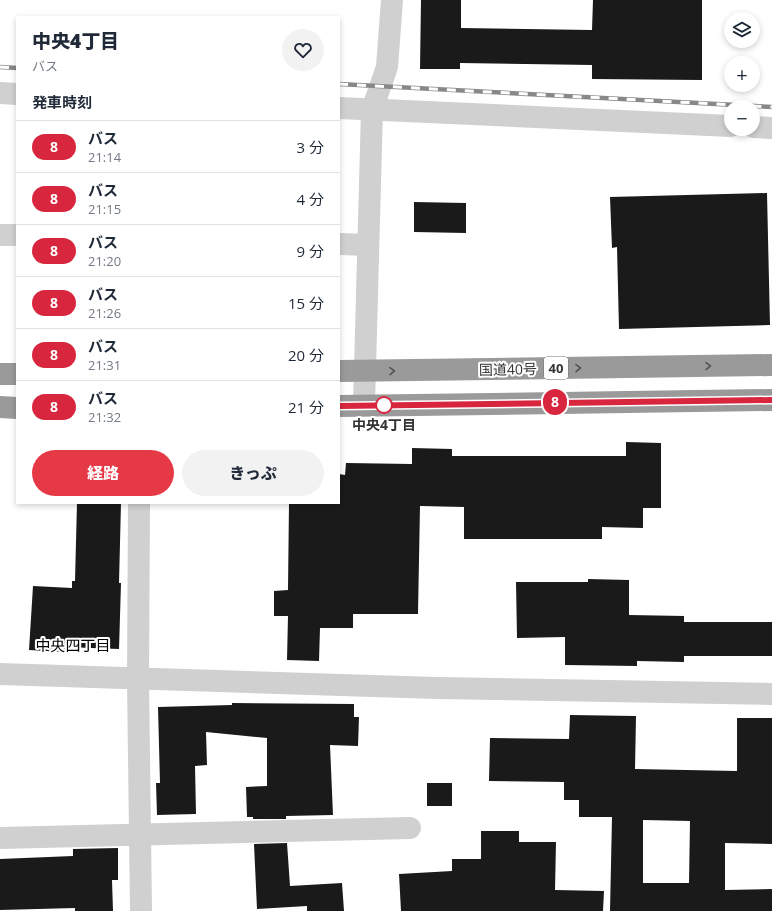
<!DOCTYPE html>
<html lang="ja">
<meta charset="utf-8">
<style>
body{margin:0;font-family:"Open Sans","Noto Sans JP",sans-serif;background:#f2f2f3;color:#1f2937;height:100vh;display:flex;flex-direction:column;font-size:15px;white-space:nowrap}
*{box-sizing:border-box;margin:0}
p{font-size:13px;color:#747a83}
.icon{flex:none;width:22px;height:22px;fill:none;stroke:currentColor;stroke-width:2;stroke-linecap:round;stroke-linejoin:round}
.map{position:relative;flex:1;overflow:hidden}
.side{position:absolute;left:16px;top:16px;width:324px;height:488px;display:flex;flex-direction:column;background:#fff;border-radius:0px;box-shadow:0 2px 6px #0003}
.side>*{flex:none}
.badge{padding:0 8px;border-radius:13px;font-size:14px;line-height:26px}
.controls{position:absolute;left:724px;top:12px;display:grid;gap:8px}
.controls a{display:grid;place-items:center;width:36px;height:36px;border-radius:50%;background:#fff;box-shadow:0 2px 6px #0003;font-size:20px}
.map>.badge{position:absolute;translate:-50% -50%;box-shadow:0 0 0 2px #fff}
h2{padding:0 16px;font-size:15px;line-height:36px}
.round{display:grid;place-items:center;flex:none;width:42px;height:42px;border-radius:21px;background:#f2f2f3}
.summary{display:flex;align-items:center;justify-content:space-between;height:68px;padding:0 16px}
h1{font-size:19px;font-weight:800;line-height:30px}
.cta{display:flex;gap:8px;margin-top:auto;padding:8px 16px}
.cta a{flex:1;height:46px;border-radius:24px;background:#e63946;color:#fff;font-size:16px;font-weight:800;line-height:46px;text-align:center}
.cta a+a{background:#f2f2f3;color:#1f2937}
ul{padding:0;list-style:none}
li{display:flex;align-items:center;gap:12px;height:52px;padding:0 16px;border-top:1px solid #e0e1e3}
li div{flex:1}
li b{display:block;font-size:15px}
li em{font-style:normal}
li .badge{min-width:44px;font-weight:700;text-align:center}
.map>svg:first-child{display:block}
.building{fill:#1a1a1a;fill-rule:evenodd}
.lines{fill:none;stroke-linecap:round;stroke-linejoin:round}
.street{stroke:#d0d0d0;stroke-width:22}
.highway{stroke:#9a9a9a;stroke-width:22}
.rail-casing{stroke:#888;stroke-width:4.5}
.rail{stroke:#fff;stroke-width:3;stroke-dasharray:9;stroke-linecap:butt}
.oneway{stroke:#525252}
.line-casing{stroke:#fff;stroke-width:9}
.line{stroke:#d7263d;stroke-width:6}
.stop-dot{fill:#fff;stroke:#d7263d;stroke-width:2}
.labels{text-anchor:middle;dominant-baseline:central;stroke-width:4;stroke-linejoin:round;paint-order:stroke}
.shield{fill:#fff;stroke:#707070;stroke-width:1}
.shield-label{font-size:13px;font-weight:bold;fill:#333}
.street-label{font-size:14px;fill:#333;stroke:#fff}
.stop-label{font-size:14px;font-weight:bold;fill:#333;stroke:#fff}
.neighbourhood-label{font-size:15px;fill:#000;stroke:#fff}
</style>
<div class="map">
<svg width="772" height="911" viewBox="0 0 772 911">
<rect width="100%" height="100%" fill="#fff"/>
<!-- building -->
<g class="building">
<polygon points="421,0 461,0 461,28 592,30 593,0 702,0 702,80 592,79 592,65 460,63 460,69 420,69"/>
<polygon points="767,193 770,325 619,329 617,247 612,248 610,197"/>
<polygon points="414,202 466,203 466,233 414,232"/>
<polygon points="626,442 661,443 661,508 643,508 643,528 602,527 602,539 464,539 464,507 420,506 418,614 353,614 353,628 320,628 319,661 287,660 288,616 274,616 274,591 288,590 289,503 339,503 339,474 345,475 346,463 412,464 412,448 452,449 452,456 626,456"/>
<polygon points="77,503 121,503 119,583 121,583 119,649 65,647 64,652 29,650 33,586 72,588 72,581 75,581"/>
<polygon points="588,579 629,580 629,615 684,616 684,622 772,622 772,656 684,656 684,662 637,661 637,666 565,665 565,637 517,638 516,582 588,582"/>
<polygon points="232,703 354,704 354,717 359,717 358,746 330,745 333,815 286,816 286,819 253,819 253,817 247,817 246,787 267,786 267,738 206,732 207,765 195,766 196,814 157,815 156,783 160,783 158,707 232,705"/>
<path d="M570 715 636 716 635 769 737 771V718H772V844L725 843V890L772 889V911H610L612 817H579V800H564V782L489 781 490 738 569 739ZM643 820 690 821 689 883H643Z"/>
<rect x="427" y="783" width="25" height="23"/>
<polygon points="481,831 519,831 519,842 556,842 555,890 604,891 603,911 401,911 399,874 452,871 452,859 481,859"/>
<polygon points="287,843 290,886 342,883 344,911 307,911 307,906 257,909 254,844"/>
<polygon points="118,848 118,880 112,880 113,911 75,911 75,908 0,910 0,859 73,856 73,849"/>
</g>
<g class="lines">
<!-- street -->
<g class="street">
<polyline points="0,93 17,94"/>
<polyline points="339,108 731,126"/>
<polyline points="753,127 772,128"/>
<polyline points="0,235 17,235"/>
<polyline points="339,244 368,245"/>
<polyline points="364,405 372,110 387,67 392,0"/>
<polyline points="139,503 138,679 141,911"/>
<polyline points="0,674 437,688 772,694"/>
<polyline points="0,838 410,828"/>
</g>
<!-- highway -->
<g class="highway">
<polyline points="339,371 772,365"/>
<polyline points="0,374 17,374"/>
<polyline points="339,406 772,400"/>
<polyline points="0,407 17,408"/>
</g>
<!-- rail casing -->
<g class="rail-casing">
<g id="rail">
<polyline points="0,67 17,68"/>
<polyline points="339,84 772,107"/>
</g>
</g>
<!-- rail -->
<use href="#rail" class="rail"/>
</g>
<!-- one-way arrows -->
<defs><path id="oneway-chevron" d="M-2-3.5L2.5 0L-2 3.5" fill="none" stroke-width="1.6" stroke-linecap="round" stroke-linejoin="round"/></defs>
<g class="oneway">
<use href="#oneway-chevron" transform="translate(708 366) rotate(-1)"/>
<use href="#oneway-chevron" transform="translate(578 368) rotate(-1)"/>
<use href="#oneway-chevron" transform="translate(392 371) rotate(-1)"/>
</g>
<g class="lines">
<!-- line casing -->
<g class="line-casing">
<polyline id="line" points="339,406 772,400"/>
</g>
<!-- line -->
<use href="#line" class="line"/>
</g>
<!-- markers -->
<circle class="stop-dot" cx="384" cy="405" r="8"/>
<g class="labels">
<!-- shield labels -->
<rect class="shield" x="544" y="357" width="24" height="22" rx="3"/>
<g class="shield-label">
<text x="556" y="368">40</text>
</g>
<!-- street labels -->
<g class="street-label">
<text transform="translate(508 369) rotate(-1)">国道40号</text>
</g>
<!-- stop labels -->
<g class="stop-label">
<text x="384" y="424">中央4丁目</text>
</g>
<!-- neighbourhood labels -->
<g class="neighbourhood-label">
<text x="73" y="645">中央四丁目</text>
</g>
</g>
</svg>
<div class="controls">
<a><svg class="icon" aria-label="layers" viewBox="0 0 24 24"><path d="M12 4l9 5-9 5-9-5zM3 14l9 5 9-5"/></svg></a>
<a>+</a>
<a>−</a>
</div>
<b class="badge" style="left:555px;top:402px;background:#d7263d;color:#fff">8</b>
<section class="side">
<div class="summary"><div><h1>中央4丁目</h1><p>バス</p></div><a class="round"><svg class="icon" aria-label="heart" viewBox="0 0 24 24"><path d="M12 20l-8-8c-3-5 5-10 8-4 3-6 11-1 8 4z"/></svg></a></div>
<h2>発車時刻</h2>
<ul>
<li><span class="badge" style="background:#d7263d;color:#fff">8</span><div><b>バス</b><p>21:14</p></div><em>3 分</em></li>
<li><span class="badge" style="background:#d7263d;color:#fff">8</span><div><b>バス</b><p>21:15</p></div><em>4 分</em></li>
<li><span class="badge" style="background:#d7263d;color:#fff">8</span><div><b>バス</b><p>21:20</p></div><em>9 分</em></li>
<li><span class="badge" style="background:#d7263d;color:#fff">8</span><div><b>バス</b><p>21:26</p></div><em>15 分</em></li>
<li><span class="badge" style="background:#d7263d;color:#fff">8</span><div><b>バス</b><p>21:31</p></div><em>20 分</em></li>
<li><span class="badge" style="background:#d7263d;color:#fff">8</span><div><b>バス</b><p>21:32</p></div><em>21 分</em></li>
</ul>
<div class="cta"><a>経路</a><a>きっぷ</a></div>
</section>
</div>
